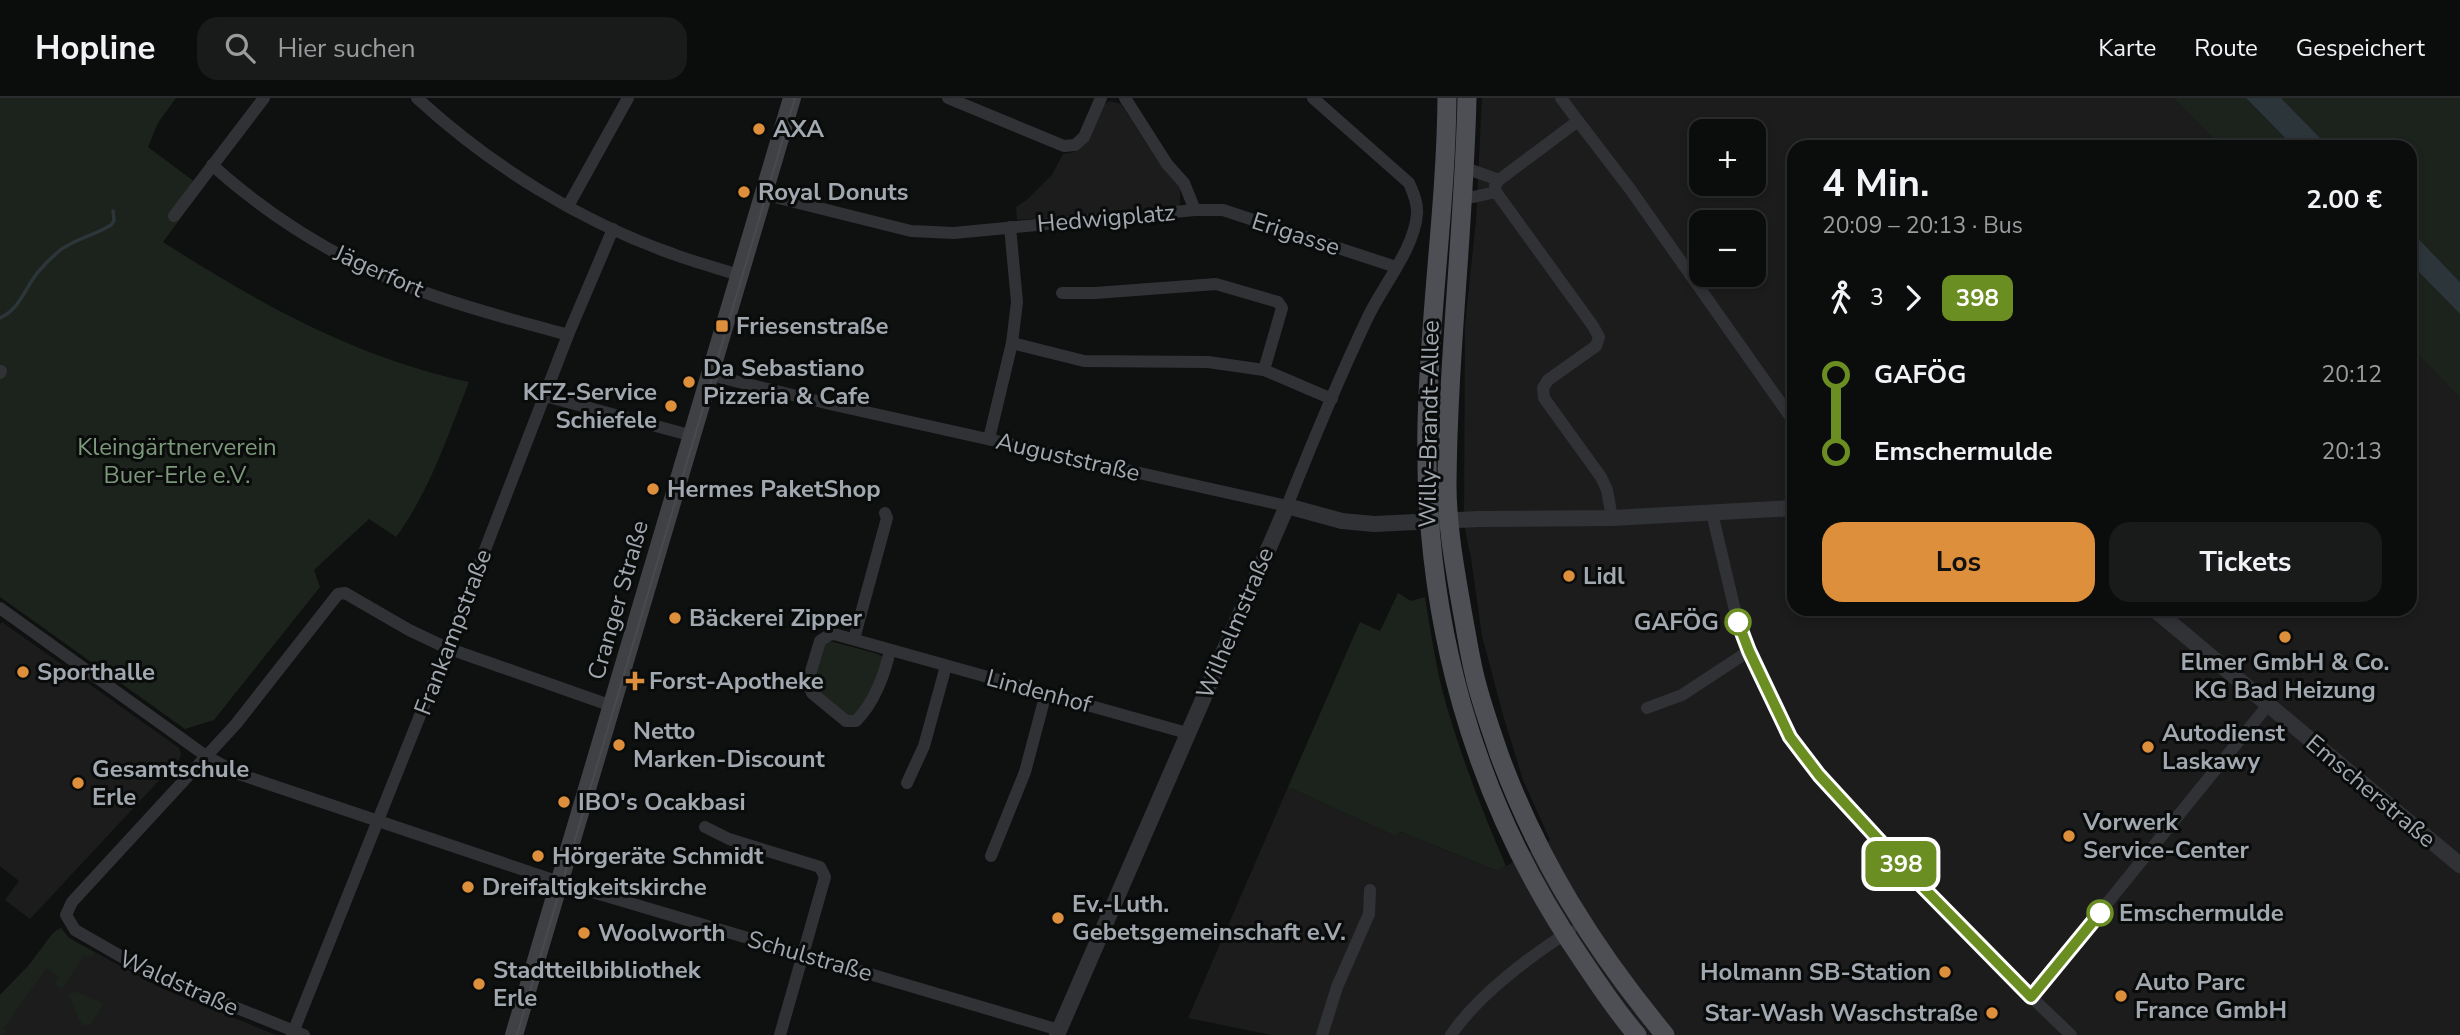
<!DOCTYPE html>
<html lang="de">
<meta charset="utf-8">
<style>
body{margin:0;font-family:"Nunito Sans",sans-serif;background:#191a1a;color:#f1f3f6;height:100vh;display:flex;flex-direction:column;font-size:26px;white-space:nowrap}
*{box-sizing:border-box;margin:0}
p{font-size:23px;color:#9a9b9d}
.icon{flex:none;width:38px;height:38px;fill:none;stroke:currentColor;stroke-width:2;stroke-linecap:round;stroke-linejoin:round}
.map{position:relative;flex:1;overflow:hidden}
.details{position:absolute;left:1787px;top:42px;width:630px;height:476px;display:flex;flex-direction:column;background:#0b0c0c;border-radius:21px;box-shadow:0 4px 10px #0003,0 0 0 2px #2b2c2d}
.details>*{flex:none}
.badge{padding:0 14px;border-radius:10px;font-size:24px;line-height:46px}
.fabs{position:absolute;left:1689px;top:21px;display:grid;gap:14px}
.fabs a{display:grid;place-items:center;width:77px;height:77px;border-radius:14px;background:#0b0c0c;box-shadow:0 4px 10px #0003,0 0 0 2px #2b2c2d;font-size:35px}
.map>.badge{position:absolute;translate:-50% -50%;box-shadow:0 0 0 4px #fff}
.legs{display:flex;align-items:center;gap:10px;height:77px;padding:0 35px;font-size:23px}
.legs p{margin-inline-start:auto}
.headline{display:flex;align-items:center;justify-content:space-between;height:119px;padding:0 35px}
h1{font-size:38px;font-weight:700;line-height:52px}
.action{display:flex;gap:14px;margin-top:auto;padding:14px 35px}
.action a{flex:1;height:80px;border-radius:21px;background:#dd8f3b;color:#111;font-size:28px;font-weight:700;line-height:80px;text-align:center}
.action a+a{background:#191a1a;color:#f1f3f6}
ul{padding:0 35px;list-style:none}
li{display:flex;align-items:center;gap:24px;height:77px;font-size:26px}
li i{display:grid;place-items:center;width:10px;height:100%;margin:0 9px;background:currentColor}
li i::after{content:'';width:18px;height:18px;margin:-9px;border:5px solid;border-radius:50%;background:#0b0c0c}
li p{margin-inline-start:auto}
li:first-child i{background:linear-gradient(#0000 50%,currentColor 0)}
li:last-child i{background:linear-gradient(currentColor 50%,#0000 0)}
header{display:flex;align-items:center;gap:42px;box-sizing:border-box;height:98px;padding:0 35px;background:#0b0c0c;border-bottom:2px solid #2b2c2d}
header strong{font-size:33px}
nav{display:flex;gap:38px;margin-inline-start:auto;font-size:24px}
.search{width:490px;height:63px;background:#191a1a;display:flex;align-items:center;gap:18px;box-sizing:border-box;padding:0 24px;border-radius:21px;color:#9a9b9d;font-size:26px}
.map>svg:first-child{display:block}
.built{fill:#1c1c1d;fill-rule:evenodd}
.green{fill:#1c231c}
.water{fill:#2c3539}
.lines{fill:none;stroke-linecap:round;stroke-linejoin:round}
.stream{stroke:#2c3539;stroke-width:3.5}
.minor{stroke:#313235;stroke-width:12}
.tertiary{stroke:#313235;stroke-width:16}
.secondary{stroke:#3f4145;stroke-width:18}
.primary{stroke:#4d4f54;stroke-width:19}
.tram{stroke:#484a4e;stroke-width:2}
.line-1-casing{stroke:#fff;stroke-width:16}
.line-1{stroke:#6b8e23;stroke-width:10}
.poi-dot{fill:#dd8f3b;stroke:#0a0b0b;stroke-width:2.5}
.stop-1-dot{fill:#fff;stroke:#6b8e23;stroke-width:3.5}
.labels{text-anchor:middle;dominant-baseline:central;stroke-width:6;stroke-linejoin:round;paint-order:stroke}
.poi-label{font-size:24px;font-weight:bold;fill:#a2a8b0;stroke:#0a0b0b;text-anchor:start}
.street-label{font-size:24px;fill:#a2a8b0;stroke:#0a0b0b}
.park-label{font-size:24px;fill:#7d997b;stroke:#0a0b0b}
.stop-label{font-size:24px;font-weight:bold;fill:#a2a8b0;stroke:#0a0b0b;text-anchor:end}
</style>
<header>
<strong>Hopline</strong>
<div class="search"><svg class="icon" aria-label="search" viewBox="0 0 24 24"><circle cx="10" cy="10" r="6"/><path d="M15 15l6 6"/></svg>Hier suchen</div>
<nav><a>Karte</a><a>Route</a><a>Gespeichert</a></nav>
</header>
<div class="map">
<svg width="2460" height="937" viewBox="0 0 2460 937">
<rect width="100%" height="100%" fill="#0f1010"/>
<!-- built -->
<g class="built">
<path d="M1482 0H2173L2222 49H1794V511H2410V248L2460 300V937H1271L1188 920 1288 689 1395 738 1401 734 1498 773 1550 742 1523 682 1503 617 1482 538 1471 460 1464 426 1465 227 1476 122ZM1701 33H1754V86H1701ZM1701 124H1754V177H1701Z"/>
<polygon points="1110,3 1121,6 1159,64 1180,89 1180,107 1177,109 1017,122 1016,109 1028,101 1052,77 1063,56 1074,54 1085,46 1105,6"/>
<polygon points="2,524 179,650 181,655 180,660 30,821 5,802 19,783 0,768 0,527"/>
<polygon points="61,830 69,840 161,890 276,937 0,937 0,897 29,867 56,832"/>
</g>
<!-- green -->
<g class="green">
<path d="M0 0H176L158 25 148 49 203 90 163 144C260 206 355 259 469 284 448 337 430 393 396 439L369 421 314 472 320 489 214 622 185 631 0 499Z"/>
<polygon points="2173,0 2246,0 2294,49 2222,49"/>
<polygon points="2281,0 2460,0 2460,184 2410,132 2410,49 2329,49"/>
<polygon points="2410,165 2460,216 2460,300 2410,248"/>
<path d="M1398 495 1411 503 1425 499C1431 535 1436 571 1446 606 1462 661 1483 715 1506 768L1498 773 1401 734 1395 738 1288 689 1360 524 1380 533Z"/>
<polygon points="830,543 878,556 884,560 875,584 857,617 849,619 814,590 814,584 825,545"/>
<polygon points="61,830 69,840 94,854 91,860 84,857 62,891 54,886 59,879 46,870 3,931 6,934 4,937 0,937 0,897 29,867 52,836"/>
<path d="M74 893 101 904 102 909 90 927H84C76 921 75 907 69 898Z"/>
</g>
<!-- water -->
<g class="water">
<polygon points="2246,0 2281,0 2329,49 2294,49"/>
<polygon points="2410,132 2460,184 2460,216 2410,165"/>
</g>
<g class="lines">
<!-- stream -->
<path class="stream" d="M0 220C20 211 25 190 38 174 44 167 51 160 58 154 71 142 94 138 111 127L114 123 113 113"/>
<!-- minor -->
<g class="minor">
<path d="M417 0C490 67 579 123 673 156 694 164 717 170 739 177"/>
<polyline points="948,0 1064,48 1075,47 1084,39 1101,0"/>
<polyline points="1125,0 1167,66 1184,85 1195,112"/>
<polyline points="1561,0 1578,23"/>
<path d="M212 67C272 121 342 164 418 192 466 210 518 223 568 237"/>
<polyline points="1465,70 1499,82"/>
<polyline points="763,96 911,133 954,135 1195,112 1223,112 1396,169"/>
<polyline points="1463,97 1473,99 1496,94"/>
<polyline points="568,108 628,0"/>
<polyline points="174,118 264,0"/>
<polyline points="1062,195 1095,195 1216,186 1278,204 1282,210 1264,272"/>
<polyline points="1012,245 1084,263 1208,264 1264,272 1332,301"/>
<polyline points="0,275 1,273"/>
<path d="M710 277 830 306 1287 408C1312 345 1338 282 1367 221 1382 188 1414 152 1417 116 1418 105 1413 94 1409 85L1313 0"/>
<polyline points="545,298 693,338"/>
<polyline points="989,341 1012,245 1017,204 1010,129"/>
<polyline points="1712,415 1737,521 1749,553 1789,639 1819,677 1861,725 2003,872 2071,937"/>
<polyline points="1612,420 1607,392 1601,379 1544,300 1543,290 1548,282 1596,248 1599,239 1593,228 1496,94 1495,88 1499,82 1578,23 1630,91 1794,324"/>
<polyline points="0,510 206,658 239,676 562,785 1059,932"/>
<polyline points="854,541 887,420 885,415"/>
<path d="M890 552C885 576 874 605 856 623H846L812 595 809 588V580L820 543 829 537 834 536 1187 635"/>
<polyline points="1647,610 1682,597 1749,553"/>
<polyline points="907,685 924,648 946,568"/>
<polyline points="705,729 729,741 820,769 825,779 780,937"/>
<polyline points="991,758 1025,674 1046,595"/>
<polyline points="2031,899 2268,607"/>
<polyline points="292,937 447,550 568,237 613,131"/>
<polyline points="304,937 148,874 75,832 66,817 72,804 236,626 338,496 345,495 409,532 447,550 612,608"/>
<polyline points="1322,937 1337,889 1369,816 1370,792"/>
<path d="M1451 937C1477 898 1530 858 1570 833"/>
</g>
<!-- tertiary -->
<g class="tertiary">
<polyline points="2154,511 2460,767"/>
<polyline points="1057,937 1287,408 1342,423 1374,426 1479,421 1612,420 1794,410"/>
</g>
<!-- secondary -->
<polyline class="secondary" points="514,937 792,0"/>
<!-- primary -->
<g class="primary">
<path d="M1447 0C1446 109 1429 218 1427 327 1423 519 1472 701 1581 860 1599 887 1616 913 1637 937"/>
<path d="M1467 0C1464 129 1448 257 1447 386 1447 429 1455 471 1462 512 1466 533 1469 554 1474 575 1480 602 1490 629 1499 656 1538 762 1593 850 1665 937"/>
</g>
<!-- tram -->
<polyline class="tram" points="517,937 795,0"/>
</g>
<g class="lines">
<!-- line-1 casing -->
<g class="line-1-casing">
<polyline id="line-1" points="1738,524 1749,553 1790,639 1819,677 1910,776 2031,899 2100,815"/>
</g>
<!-- line-1 -->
<use href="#line-1" class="line-1"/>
</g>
<!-- markers -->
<g class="poi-dot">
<circle cx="759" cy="31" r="7"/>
<circle cx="744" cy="94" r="7"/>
<rect x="715" y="221" width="14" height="14" rx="3.5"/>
<circle cx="689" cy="284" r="7"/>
<circle cx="671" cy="308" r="7"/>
<circle cx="653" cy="391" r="7"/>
<circle cx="1569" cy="478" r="7"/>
<circle cx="675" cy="520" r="7"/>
<circle cx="2285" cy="539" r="7"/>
<circle cx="23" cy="574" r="7"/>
<path d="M631.5 572.5h7v7h7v7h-7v7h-7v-7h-7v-7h7z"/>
<circle cx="619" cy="647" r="7"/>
<circle cx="2148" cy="649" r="7"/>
<circle cx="78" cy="685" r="7"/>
<circle cx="564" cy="704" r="7"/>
<circle cx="2069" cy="738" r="7"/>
<circle cx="538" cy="758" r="7"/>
<circle cx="468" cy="789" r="7"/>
<circle cx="1058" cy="820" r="7"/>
<circle cx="584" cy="835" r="7"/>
<circle cx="1945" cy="874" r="7"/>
<circle cx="479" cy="886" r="7"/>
<circle cx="2121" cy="898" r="7"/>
<circle cx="1992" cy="915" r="7"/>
</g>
<g class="stop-1-dot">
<circle cx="1738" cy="524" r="12"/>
<circle cx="2100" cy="815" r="12"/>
</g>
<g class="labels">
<!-- poi labels -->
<g class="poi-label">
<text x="773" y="31">AXA</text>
<text x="758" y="94">Royal Donuts</text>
<text x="736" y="228">Friesenstraße</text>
<text x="703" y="270">Da Sebastiano<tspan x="703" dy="28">Pizzeria &amp; Cafe</tspan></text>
<text x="657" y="294" text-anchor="end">KFZ-Service<tspan x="657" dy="28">Schiefele</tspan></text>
<text x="667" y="391">Hermes PaketShop</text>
<text x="1583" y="478">Lidl</text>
<text x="689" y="520">Bäckerei Zipper</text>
<text x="2285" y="564" text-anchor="middle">Elmer GmbH &amp; Co.<tspan x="2285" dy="28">KG Bad Heizung</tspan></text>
<text x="37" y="574">Sporthalle</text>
<text x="649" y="583">Forst-Apotheke</text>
<text x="633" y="633">Netto<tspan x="633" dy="28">Marken-Discount</tspan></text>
<text x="2162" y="635">Autodienst<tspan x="2162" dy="28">Laskawy</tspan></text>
<text x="92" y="671">Gesamtschule<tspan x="92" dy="28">Erle</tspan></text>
<text x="578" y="704">IBO's Ocakbasi</text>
<text x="2083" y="724">Vorwerk<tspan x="2083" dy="28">Service-Center</tspan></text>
<text x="552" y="758">Hörgeräte Schmidt</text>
<text x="482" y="789">Dreifaltigkeitskirche</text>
<text x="1072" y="806">Ev.-Luth.<tspan x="1072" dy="28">Gebetsgemeinschaft e.V.</tspan></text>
<text x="598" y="835">Woolworth</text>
<text x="493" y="872">Stadtteilbibliothek<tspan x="493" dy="28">Erle</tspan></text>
<text x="1931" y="874" text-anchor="end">Holmann SB-Station</text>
<text x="2135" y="884">Auto Parc<tspan x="2135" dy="28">France GmbH</tspan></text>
<text x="1978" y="915" text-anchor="end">Star-Wash Waschstraße</text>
</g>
<!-- street labels -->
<g class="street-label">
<text transform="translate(1106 120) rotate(-5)">Hedwigplatz</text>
<text transform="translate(1296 136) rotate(18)">Erigasse</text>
<text transform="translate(379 173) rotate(24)">Jägerfort</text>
<text transform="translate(1429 326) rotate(-89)">Willy-Brandt-Allee</text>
<text transform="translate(1068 359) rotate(13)">Auguststraße</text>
<text transform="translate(618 502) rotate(-74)">Cranger Straße</text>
<text transform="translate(1235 525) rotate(-67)">Wilhelmstraße</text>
<text transform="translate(453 534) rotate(-69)">Frankampstraße</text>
<text transform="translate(1039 593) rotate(15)">Lindenhof</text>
<text transform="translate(2371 693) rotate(40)">Emscherstraße</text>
<text transform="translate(810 858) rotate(16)">Schulstraße</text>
<text transform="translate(179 885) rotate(24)">Waldstraße</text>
</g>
<!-- park labels -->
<g class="park-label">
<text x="177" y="349">Kleingärtnerverein<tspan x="177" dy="28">Buer-Erle e.V.</tspan></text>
</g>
<!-- stop labels -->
<g class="stop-label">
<text x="1719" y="524">GAFÖG</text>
<text x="2119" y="815" text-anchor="start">Emschermulde</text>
</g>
</g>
</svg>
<div class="fabs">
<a>+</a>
<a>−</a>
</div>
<b class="badge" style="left:1901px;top:766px;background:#6b8e23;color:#fff">398</b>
<section class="details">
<div class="headline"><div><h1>4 Min.</h1><p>20:09 – 20:13 · Bus</p></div><b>2.00 €</b></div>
<div class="legs"><svg class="icon" aria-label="walk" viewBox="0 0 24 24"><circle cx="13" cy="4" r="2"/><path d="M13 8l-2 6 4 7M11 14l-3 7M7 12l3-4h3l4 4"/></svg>3<svg class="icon" aria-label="forward" viewBox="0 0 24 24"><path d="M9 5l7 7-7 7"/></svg><b class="badge" style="background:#6b8e23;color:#fff">398</b></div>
<ul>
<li><i style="color:#6b8e23"></i><b>GAFÖG</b><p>20:12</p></li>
<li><i style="color:#6b8e23"></i><b>Emschermulde</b><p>20:13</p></li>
</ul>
<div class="action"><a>Los</a><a>Tickets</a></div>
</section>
</div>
